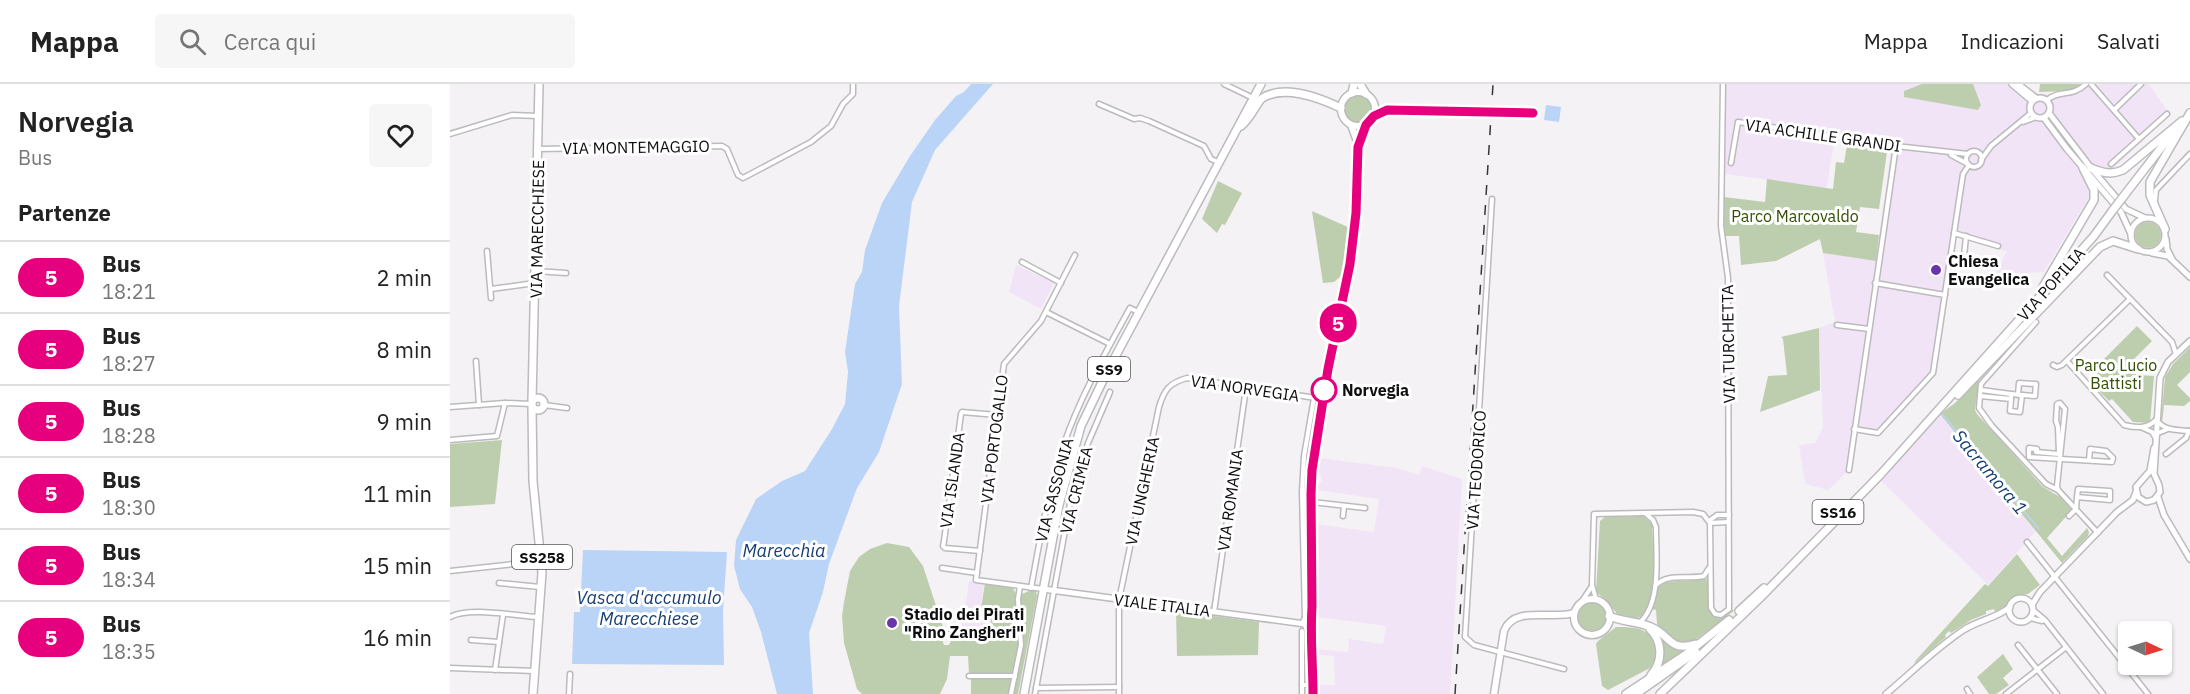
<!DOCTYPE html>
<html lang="it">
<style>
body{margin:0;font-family:"IBM Plex Sans",sans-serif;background:#f6f6f6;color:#222;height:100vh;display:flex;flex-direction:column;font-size:22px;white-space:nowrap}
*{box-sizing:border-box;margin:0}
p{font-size:20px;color:#767676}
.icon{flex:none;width:33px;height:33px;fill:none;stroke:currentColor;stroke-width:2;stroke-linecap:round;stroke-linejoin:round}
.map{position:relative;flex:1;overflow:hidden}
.side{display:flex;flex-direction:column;background:#fff;width:450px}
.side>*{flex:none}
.badge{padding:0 12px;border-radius:20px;font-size:21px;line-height:39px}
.needle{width:39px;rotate:94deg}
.fabs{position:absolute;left:1668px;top:537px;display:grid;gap:12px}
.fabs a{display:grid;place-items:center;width:54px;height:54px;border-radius:6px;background:#fff;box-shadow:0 2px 4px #0004;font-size:30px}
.map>.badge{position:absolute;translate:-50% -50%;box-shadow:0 0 0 3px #fff}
h2{padding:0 18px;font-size:22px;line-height:54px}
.round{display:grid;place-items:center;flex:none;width:63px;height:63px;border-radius:6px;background:#f6f6f6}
.summary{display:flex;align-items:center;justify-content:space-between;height:102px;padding:0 18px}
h1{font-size:28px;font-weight:600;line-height:45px}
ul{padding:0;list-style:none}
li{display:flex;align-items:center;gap:18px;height:72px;padding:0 18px;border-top:2px solid #e0e0e0}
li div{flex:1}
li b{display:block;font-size:22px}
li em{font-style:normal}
li .badge{min-width:66px;font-weight:700;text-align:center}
header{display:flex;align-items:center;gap:36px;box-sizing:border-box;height:84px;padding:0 30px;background:#fff;border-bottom:2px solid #e0e0e0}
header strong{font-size:28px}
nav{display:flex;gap:33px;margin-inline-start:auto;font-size:21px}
.search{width:420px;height:54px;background:#f6f6f6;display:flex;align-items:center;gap:15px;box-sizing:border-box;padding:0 21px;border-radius:6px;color:#767676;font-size:22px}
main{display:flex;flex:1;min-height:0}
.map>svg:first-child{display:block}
.industrial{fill:#f2e4f7}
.green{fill:#bdceae}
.water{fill:#bad4f8}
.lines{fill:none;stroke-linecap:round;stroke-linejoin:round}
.stream{stroke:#bad4f8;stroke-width:1.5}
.minor-casing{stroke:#bcbabd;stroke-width:7}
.tertiary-casing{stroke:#bcbabd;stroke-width:8}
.secondary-casing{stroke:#bcbabd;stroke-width:9}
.primary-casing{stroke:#bcbabd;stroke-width:10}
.minor{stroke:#fff;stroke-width:4}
.tertiary{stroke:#fff;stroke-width:5}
.secondary{stroke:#fff;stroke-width:6}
.primary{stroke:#fff;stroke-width:7}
.rail{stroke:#383639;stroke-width:1.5;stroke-dasharray:10 10;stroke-linecap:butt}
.primary-bridge-casing{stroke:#bcbabd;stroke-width:10;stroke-linecap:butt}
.primary-bridge{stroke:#fff;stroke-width:7}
.line-casing{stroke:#fff;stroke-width:14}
.line{stroke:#e6007e;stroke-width:9}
.poi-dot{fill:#6a34ab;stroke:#fff;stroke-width:2}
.stop-dot{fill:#fff;stroke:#e6007e;stroke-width:3}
.labels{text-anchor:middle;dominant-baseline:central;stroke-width:6;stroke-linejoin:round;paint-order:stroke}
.shield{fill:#fff;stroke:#575658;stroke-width:1.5}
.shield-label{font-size:15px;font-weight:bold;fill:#0f0e10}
.street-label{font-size:16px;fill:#0f0e10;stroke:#fff}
.park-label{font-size:16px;fill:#324e02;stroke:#fff}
.poi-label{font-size:16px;font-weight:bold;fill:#0f0e10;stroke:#fff;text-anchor:start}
.stop-label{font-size:16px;font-weight:bold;fill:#0f0e10;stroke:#fff;text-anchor:start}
.water-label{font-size:18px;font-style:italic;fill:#143e73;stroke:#fff}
</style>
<header>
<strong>Mappa</strong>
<div class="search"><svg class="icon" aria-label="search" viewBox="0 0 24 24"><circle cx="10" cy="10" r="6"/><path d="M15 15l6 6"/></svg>Cerca qui</div>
<nav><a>Mappa</a><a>Indicazioni</a><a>Salvati</a></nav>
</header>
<main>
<section class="side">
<div class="summary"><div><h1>Norvegia</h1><p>Bus</p></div><a class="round"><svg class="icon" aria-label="heart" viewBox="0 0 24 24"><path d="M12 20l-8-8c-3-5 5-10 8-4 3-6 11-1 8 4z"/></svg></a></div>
<h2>Partenze</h2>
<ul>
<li><span class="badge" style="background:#e6007e;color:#fff">5</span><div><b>Bus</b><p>18:21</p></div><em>2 min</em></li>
<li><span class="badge" style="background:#e6007e;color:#fff">5</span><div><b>Bus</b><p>18:27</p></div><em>8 min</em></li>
<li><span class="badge" style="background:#e6007e;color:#fff">5</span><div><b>Bus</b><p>18:28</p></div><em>9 min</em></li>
<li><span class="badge" style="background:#e6007e;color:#fff">5</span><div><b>Bus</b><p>18:30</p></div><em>11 min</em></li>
<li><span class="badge" style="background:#e6007e;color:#fff">5</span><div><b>Bus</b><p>18:34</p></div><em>15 min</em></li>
<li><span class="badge" style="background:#e6007e;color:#fff">5</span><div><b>Bus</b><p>18:35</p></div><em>16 min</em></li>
</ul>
</section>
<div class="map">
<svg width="1740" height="610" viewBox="0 0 1740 610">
<rect width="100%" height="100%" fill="#f5f2f6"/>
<!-- industrial -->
<g class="industrial">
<polygon points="1276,0 1567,0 1574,10 1627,9 1637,0 1699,0 1720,31 1663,85 1639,113 1594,188 1545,191 1557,167 1504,153 1482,291 1429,350 1405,348 1397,388 1378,406 1355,400 1349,361 1365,359 1373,344 1369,244 1385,238 1373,169 1426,177 1441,66 1384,57 1377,104 1275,90"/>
<polygon points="566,181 604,199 591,225 559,208"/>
<polygon points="1490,330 1586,447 1538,501 1428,394"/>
<polygon points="870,374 947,384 969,391 972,382 1012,395 1000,610 867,610 867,601 885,601 884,572 867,571 867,565 898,568 899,555 933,560 936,542 867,533 866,440 924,448 929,415 867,406 867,400 871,398 872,393 868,390"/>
<polygon points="519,497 534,499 530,531 541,531 541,548 512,548 511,531 514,531"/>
</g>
<!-- green -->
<g class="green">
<polygon points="1472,0 1523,0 1531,21 1528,26 1454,13 1454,7"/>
<polygon points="1590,0 1631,0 1620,7 1589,8"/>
<circle cx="908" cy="25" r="14"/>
<polygon points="1397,61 1437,68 1429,125 1410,123 1406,148 1429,151 1426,177 1373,169 1370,155 1326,177 1291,181 1289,152 1274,152 1274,113 1315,118 1317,95 1383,105 1386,78 1394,79"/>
<polygon points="768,97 792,109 775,141 772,140 767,149 752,135"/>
<polygon points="862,127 900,144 892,191 884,198 873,199"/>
<circle cx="1698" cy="151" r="13"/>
<polygon points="1687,242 1702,257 1682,277 1686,291 1704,292 1700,339 1683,338 1662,315 1659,317 1650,308 1653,304 1640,289"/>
<polygon points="1369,244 1370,306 1310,328 1318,292 1337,291 1333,255 1331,253"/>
<polygon points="1740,263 1740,288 1727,301 1740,314 1740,317 1734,322 1714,321 1712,340 1711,336 1715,293 1723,280"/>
<polygon points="1529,295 1525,326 1527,330 1593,403 1610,413 1622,426 1597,454 1612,472 1637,444 1639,448 1638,452 1612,479 1490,330 1505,319"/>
<polygon points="52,356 45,420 0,423 0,360"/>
<path d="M1193 432 1202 440C1203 469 1209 506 1193 532L1187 534 1168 531 1156 516 1146 508 1150 437 1155 433Z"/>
<polygon points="437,459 459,463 473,482 495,549 491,552 494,561 499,561 503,552 566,551 568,552 569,566 563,589 519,590 518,572 500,572 497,595 490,610 412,610 407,605 394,559 392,532 394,518 400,487 409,473 420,465"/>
<polygon points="1567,470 1590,501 1578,510 1564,512 1554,523 1545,528 1544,525 1536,527 1536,530 1521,536 1501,549 1499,547 1495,551 1496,553 1464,580 1466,576 1535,500 1538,502"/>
<path d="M1259 495V522L1266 532 1276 531 1281 524 1284 527 1241 559C1225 563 1217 550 1207 540L1206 526 1202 525 1208 503 1213 498Z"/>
<polygon points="535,499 562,502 567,512 567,542 563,547 541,548 541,531 530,531"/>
<polygon points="579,507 586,507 587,512 568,610 563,610 573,563 570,515 572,510"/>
<circle cx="1142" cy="533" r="14"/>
<polygon points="726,527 809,538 808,571 727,572"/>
<path d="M1166 543C1176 543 1188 543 1196 548 1209 556 1208 574 1200 584L1158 606 1152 602 1146 560 1148 557Z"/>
<polygon points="1209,551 1224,564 1236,566 1208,586"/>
<polygon points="1553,570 1563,585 1553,594 1559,601 1546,610 1539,610 1527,593"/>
<polygon points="521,594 561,594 563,596 559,610 521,610"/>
</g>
<!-- water -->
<g class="water">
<polygon points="521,0 543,0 485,66 462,118 449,222 452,300 429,368 407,404 379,480 373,508 359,549 363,610 327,610 311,548 302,523 290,505 284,482 286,456 306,415 332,397 355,387 382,345 395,320 398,288 395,268 405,200 412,188 415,166 432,119 460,72 485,36 506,12 514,8"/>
<polygon points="1096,21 1111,23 1109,38 1094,36"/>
<polygon points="133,466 277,468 273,527 274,581 122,580 124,528 130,528"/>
</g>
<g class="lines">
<!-- stream -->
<polyline class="stream" points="1492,330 1589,445"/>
<!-- minor casing -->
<g class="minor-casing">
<g id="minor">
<polyline points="774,0 803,14"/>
<polyline points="1641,0 1689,55"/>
<path d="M1597 16C1610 5 1621 14 1636 0"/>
<polyline points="649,20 684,35 690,34 699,37 754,62 761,75 768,78"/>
<polyline points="1664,26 1691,0"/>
<polyline points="1573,38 1586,33"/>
<polyline points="0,50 62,31 88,32"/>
<polyline points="88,65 272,62 277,65 288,91 293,94 361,58 381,42 393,20 403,10 403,0"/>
<circle cx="1524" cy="75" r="8"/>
<polyline points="1501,71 1518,80"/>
<polyline points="1531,76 1541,62 1581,29"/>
<polyline points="1281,79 1288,38 1446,62 1518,70"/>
<polyline points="1661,80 1717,30"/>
<polyline points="1042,115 1015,553 1024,561 1114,585"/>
<polyline points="1705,116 1706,106 1740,70"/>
<polyline points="1504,149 1548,162"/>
<polyline points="37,167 41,214"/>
<polyline points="1514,173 1516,152"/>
<polyline points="572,178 611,199"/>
<polyline points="86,187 116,189"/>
<polyline points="1657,191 1722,258 1726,270"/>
<polyline points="1425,199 1495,211"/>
<polyline points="41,205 85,199"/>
<polyline points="596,228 660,260"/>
<polyline points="1586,238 1531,300 1529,324 1542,342 1596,400 1608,406"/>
<polyline points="1387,241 1419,245"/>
<polyline points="26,277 29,321"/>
<path d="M1617 277 1674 341C1686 344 1697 345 1706 336 1715 347 1727 346 1740 347"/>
<polyline points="1603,281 1607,283 1612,281 1680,215"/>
<polyline points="1531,306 1561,310"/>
<polyline points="1530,312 1561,315 1561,310 1585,312 1586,300 1569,299 1568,311"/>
<polyline points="1561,315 1560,327 1570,328 1572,311"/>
<polyline points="94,321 117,324"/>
<polyline points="0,323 55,319 81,320"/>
<polyline points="1693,344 1702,348 1705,353 1708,349 1718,345"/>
<polyline points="1404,345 1428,349 1483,289 1513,90 1519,81"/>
<polyline points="0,356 47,352 55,319"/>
<polyline points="1609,369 1608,343 1606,337 1607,320 1610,319 1615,325 1607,402 1608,406 1648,449"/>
<polyline points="1609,370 1586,368 1587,365 1579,364 1579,373 1662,378 1663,374 1656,367 1640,365 1639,376"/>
<polyline points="1716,370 1736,354 1739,347"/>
<polyline points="1399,386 1446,62"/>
<polyline points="862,418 915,424"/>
<polyline points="893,432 894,422"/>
<polyline points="1619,432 1626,425 1627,413 1660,416 1660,407 1628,405 1627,413"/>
<polyline points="1259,437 1267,431 1279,431"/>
<polyline points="1260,439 1278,438"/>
<polyline points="1577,458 1698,610"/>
<polyline points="530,467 495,464 493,462 494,457 511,330 512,328 547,331"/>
<polyline points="492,484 527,489"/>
<polyline points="0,487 91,477"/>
<polyline points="49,499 90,503"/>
<path d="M1205 502C1218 488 1238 496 1254 492L1259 484"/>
<path d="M581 504C590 456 598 406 614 360 630 313 656 268 680 224L688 228"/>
<polyline points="593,505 526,496 554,280 591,237 625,171"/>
<polyline points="1146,515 1142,501 1144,430 1243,428 1253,430 1260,439 1261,524 1265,530 1271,531 1279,525 1278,194 1271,142 1273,0"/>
<polyline points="1132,517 1142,502"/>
<polyline points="1583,526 1595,536 1653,610"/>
<polyline points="764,528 796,304"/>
<path d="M0 533C18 522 66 532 88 533"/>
<polyline points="1580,534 1592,537"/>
<polyline points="855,535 852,408 854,372 864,314"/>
<path d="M1189 539C1212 520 1206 471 1206 443L1203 436 1196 430"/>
<polyline points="852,547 852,601 862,601"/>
<polyline points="492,550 569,549"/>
<polyline points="21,556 49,558"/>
<polyline points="1568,561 1607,610"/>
<polyline points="0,584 84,587"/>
<polyline points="45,586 53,531"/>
<polyline points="519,592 565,592"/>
<polyline points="852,601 852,610"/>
<polyline points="586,604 669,603"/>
<polyline points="1517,605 1520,610"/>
<polyline points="119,610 120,590"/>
<polyline points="561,610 571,561 568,515 570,502"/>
<polyline points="585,610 621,414 638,359 660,308"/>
<path d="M669 610V516L709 323C714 306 719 299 737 294L872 315"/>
<polyline points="1556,610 1615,564"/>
</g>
</g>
<!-- tertiary casing -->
<g class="tertiary-casing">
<g id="tertiary">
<polyline points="1562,0 1582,17"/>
<polyline points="1568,0 1586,14"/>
<circle cx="1590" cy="24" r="10"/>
<polyline points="1599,29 1641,84 1676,125 1695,134"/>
<polyline points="1594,34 1617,65 1671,128 1681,150"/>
<circle cx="1698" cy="151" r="17"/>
<polyline points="1716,155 1717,165 1722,175"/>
<polyline points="1702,169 1718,172 1740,193"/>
<polyline points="1704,364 1700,387 1686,403 1688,413 1696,418 1704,416 1710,408 1709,401 1704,390 1710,294 1718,278 1740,257"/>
<polyline points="1708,413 1714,431 1740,475"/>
<polyline points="593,505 855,540"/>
<circle cx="1571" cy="526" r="12"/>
<polyline points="1582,521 1590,508 1667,428 1683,416 1686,408"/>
<path d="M1436 610C1461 589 1487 563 1515 545 1530 536 1547 534 1560 523"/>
</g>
</g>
<!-- secondary casing -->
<g class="secondary-casing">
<g id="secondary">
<circle cx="908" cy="25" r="17"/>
<polyline points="901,41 908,60"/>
<circle cx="1142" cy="533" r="18"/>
<polyline points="859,547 854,538 860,525"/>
<path d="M863 610C863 581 860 550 862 523L861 410 862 386 878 285 900 180 906 129 908 63 916 41"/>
<path d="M1044 610 1054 547C1064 521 1102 536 1124 529"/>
</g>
</g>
<!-- primary casing -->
<g class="primary-casing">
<g id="primary">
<polyline points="910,0 916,10"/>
<polyline points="902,9 904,0"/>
<path d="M791 42C800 35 804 24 811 15 832 0 868 13 891 24"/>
<path d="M1641 84C1653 89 1661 91 1673 86L1732 37"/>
<polyline points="1673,113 1724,47"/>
<polyline points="1715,145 1700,111 1700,98 1740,29"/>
<polyline points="1590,208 1644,116 1644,106 1633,84"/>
<polyline points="1508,311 1650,163 1663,157 1688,165"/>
<circle cx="88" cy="320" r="6"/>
<polyline points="82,317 89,0"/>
<polyline points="82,323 83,397 92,489 83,610"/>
<polyline points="1289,527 1314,504"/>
<path d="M1159 532C1173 538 1187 537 1201 543 1222 552 1218 568 1246 560"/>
<path d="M1200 545C1213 558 1213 578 1201 591"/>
<polyline points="574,610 609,421 631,342 656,290 811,0"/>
<polyline points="1176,610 1235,571 1279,536"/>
<polyline points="1186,610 1246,568"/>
<polyline points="1210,610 1310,514 1431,390 1644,152 1663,126"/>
</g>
</g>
<!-- minor -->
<use href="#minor" class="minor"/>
<!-- tertiary -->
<use href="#tertiary" class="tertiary"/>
<!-- secondary -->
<use href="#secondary" class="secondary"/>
<!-- primary -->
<use href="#primary" class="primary"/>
<!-- rail -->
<polyline class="rail" points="1005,610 1043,0"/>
<!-- primary-bridge casing -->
<g class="primary-bridge-casing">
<polyline id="primary-bridge" points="1663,126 1673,113"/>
</g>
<!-- primary-bridge -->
<use href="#primary-bridge" class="primary-bridge"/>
</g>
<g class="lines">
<!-- line casing -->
<g class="line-casing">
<path id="line" d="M863 610C863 581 860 551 862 523L861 410 862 386 878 285 900 180 906 129 908 63 916 41 924 32 937 26 1083 29"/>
</g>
<!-- line -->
<use href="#line" class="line"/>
</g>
<!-- markers -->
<g class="poi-dot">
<circle cx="1486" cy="186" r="6"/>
<circle cx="442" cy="539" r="6"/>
</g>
<circle class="stop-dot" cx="874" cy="306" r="12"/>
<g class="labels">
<!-- shield labels -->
<g class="shield">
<rect x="638" y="273" width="42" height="24" rx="4.5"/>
<rect x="1362.5" y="416" width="51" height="24" rx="4.5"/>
<rect x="62" y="461" width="60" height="24" rx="4.5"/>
</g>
<g class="shield-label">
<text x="659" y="285">SS9</text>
<text x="1388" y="428">SS16</text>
<text x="92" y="473">SS258</text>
</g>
<!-- street labels -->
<g class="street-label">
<text transform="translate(1373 51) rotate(8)">VIA ACHILLE GRANDI</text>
<text transform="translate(186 63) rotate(-1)">VIA MONTEMAGGIO</text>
<text transform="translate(87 145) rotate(-89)">VIA MARECCHIESE</text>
<text transform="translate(1601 200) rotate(-48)">VIA POPILIA</text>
<text transform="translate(1278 260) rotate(-91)">VIA TURCHETTA</text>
<text transform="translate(795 304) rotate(8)">VIA NORVEGIA</text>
<text transform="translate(544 355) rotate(-83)">VIA PORTOGALLO</text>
<text transform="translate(1026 386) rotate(-86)">VIA TEODORICO</text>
<text transform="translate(502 396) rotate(-82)">VIA ISLANDA</text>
<text transform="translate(604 406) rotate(-75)">VIA SASSONIA</text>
<text transform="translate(626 406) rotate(-76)">VIA CRIMEA</text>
<text transform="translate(692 407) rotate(-78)">VIA UNGHERIA</text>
<text transform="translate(780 416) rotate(-82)">VIA ROMANIA</text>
<text transform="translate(712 521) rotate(7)">VIALE ITALIA</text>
</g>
<!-- park labels -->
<g class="park-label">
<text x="1345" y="132">Parco Marcovaldo</text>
<text x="1666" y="281">Parco Lucio<tspan x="1666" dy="18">Battisti</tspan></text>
</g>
<!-- poi labels -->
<g class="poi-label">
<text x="1498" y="177">Chiesa<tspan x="1498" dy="18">Evangelica</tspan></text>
<text x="454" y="530">Stadio dei Pirati<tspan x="454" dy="18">"Rino Zangheri"</tspan></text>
</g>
<!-- stop labels -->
<g class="stop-label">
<text x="892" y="306">Norvegia</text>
</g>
<!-- water labels -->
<g class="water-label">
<text transform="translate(1540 388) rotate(50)">Sacramora 1</text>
<text x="334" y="466">Marecchia</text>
<text x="199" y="513">Vasca d'accumulo<tspan x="199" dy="21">Marecchiese</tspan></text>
</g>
</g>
</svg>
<div class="fabs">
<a><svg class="needle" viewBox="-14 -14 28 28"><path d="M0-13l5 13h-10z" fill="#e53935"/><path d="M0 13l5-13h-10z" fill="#767676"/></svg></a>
</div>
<b class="badge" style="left:888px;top:239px;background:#e6007e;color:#fff">5</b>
</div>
</main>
